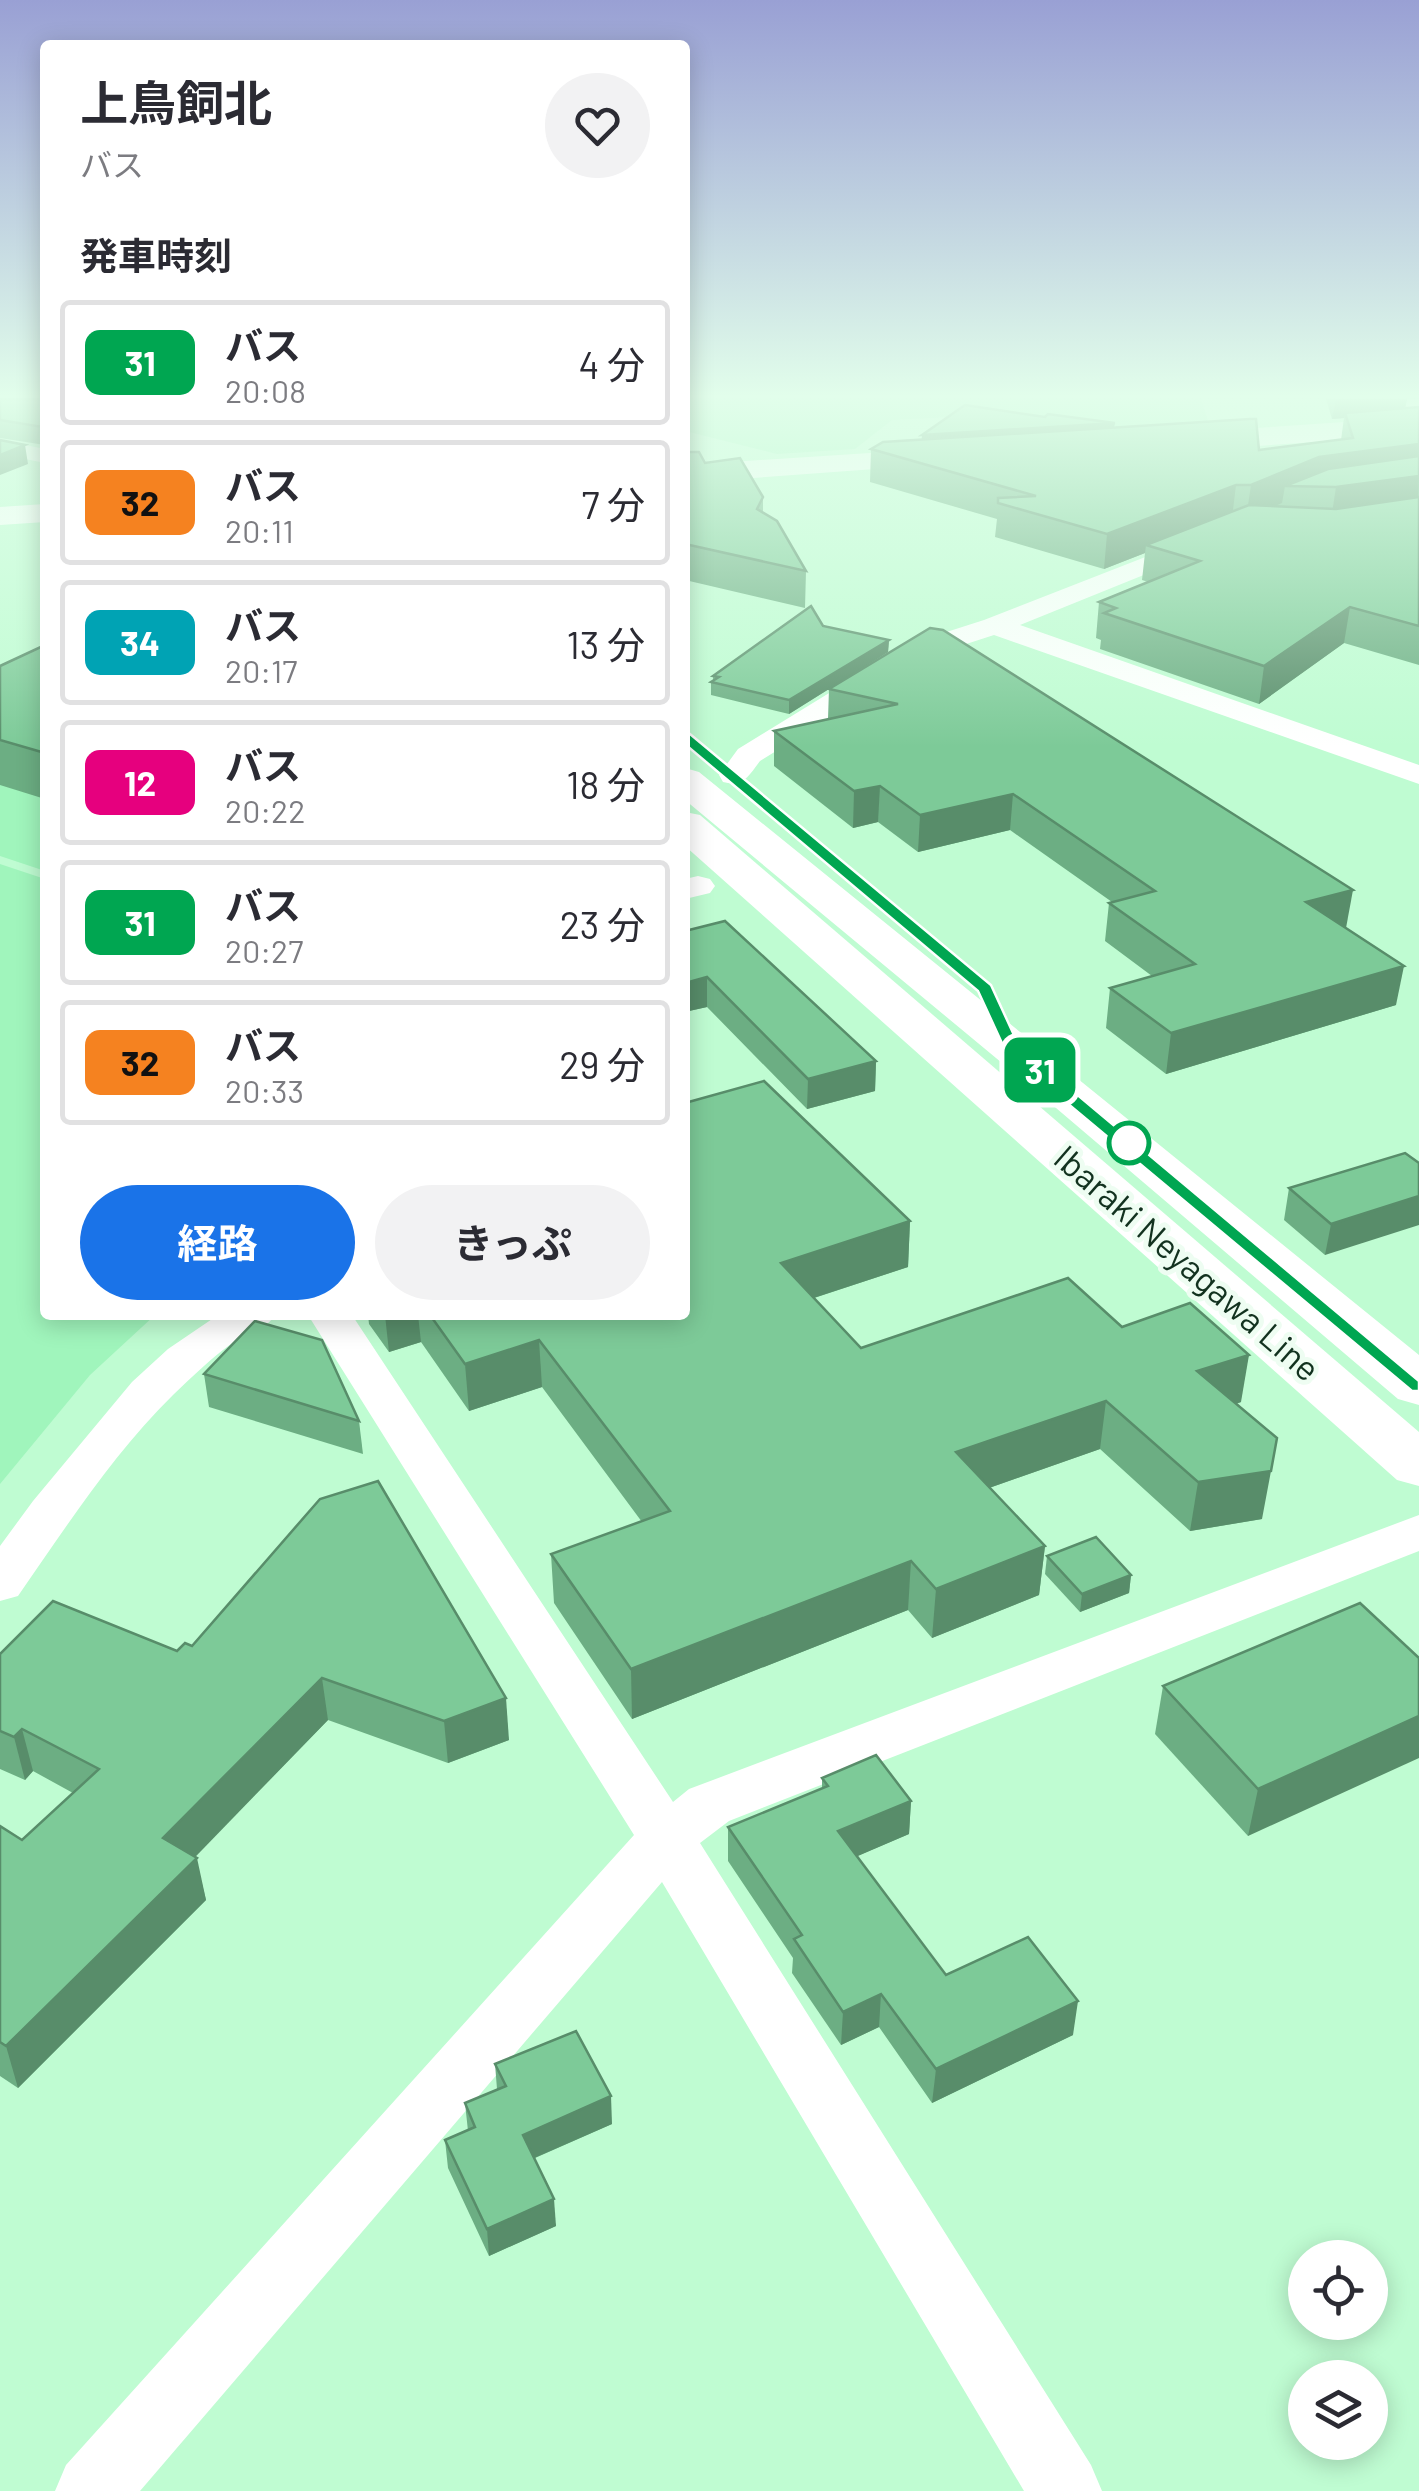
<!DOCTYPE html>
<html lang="ja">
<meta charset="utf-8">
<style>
body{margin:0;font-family:Barlow,"Noto Sans JP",sans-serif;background:#f2f2f3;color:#2b2b33;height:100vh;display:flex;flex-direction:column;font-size:38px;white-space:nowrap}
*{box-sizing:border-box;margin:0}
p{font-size:32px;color:#7c7c81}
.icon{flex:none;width:55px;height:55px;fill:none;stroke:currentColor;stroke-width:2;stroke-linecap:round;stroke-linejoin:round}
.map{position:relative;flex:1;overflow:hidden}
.panel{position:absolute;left:40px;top:40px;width:650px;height:1280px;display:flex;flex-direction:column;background:#fff;border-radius:10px;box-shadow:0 5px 25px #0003}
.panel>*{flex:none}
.badge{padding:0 20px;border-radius:15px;font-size:35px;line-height:65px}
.buttons{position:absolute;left:1288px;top:2240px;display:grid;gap:20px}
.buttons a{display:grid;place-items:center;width:100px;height:100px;border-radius:50%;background:#fff;box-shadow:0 5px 25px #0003;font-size:50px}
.map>.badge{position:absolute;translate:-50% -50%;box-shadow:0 0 0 5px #fff}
h2{padding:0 40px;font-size:38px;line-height:90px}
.round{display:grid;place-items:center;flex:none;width:105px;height:105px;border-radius:52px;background:#f2f2f3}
.head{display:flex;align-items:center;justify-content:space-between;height:170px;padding:0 40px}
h1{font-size:48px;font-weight:700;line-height:75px}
.action{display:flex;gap:20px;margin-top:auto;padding:20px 40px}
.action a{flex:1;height:115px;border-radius:60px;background:#1a73e8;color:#fff;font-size:40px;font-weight:700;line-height:115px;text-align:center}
.action a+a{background:#f2f2f3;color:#2b2b33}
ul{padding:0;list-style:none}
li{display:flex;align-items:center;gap:30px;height:125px;margin:0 20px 15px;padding:0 20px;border:5px solid #e1e1e2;border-radius:10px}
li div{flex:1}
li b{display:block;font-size:38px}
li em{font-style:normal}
li .badge{min-width:110px;font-weight:700;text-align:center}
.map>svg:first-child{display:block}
.built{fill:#a0f5bc}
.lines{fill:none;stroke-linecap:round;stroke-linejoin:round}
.minor{fill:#fff;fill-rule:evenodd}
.primary{fill:#fff;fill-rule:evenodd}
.wall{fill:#6cae83}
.shaded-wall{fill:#588d6a}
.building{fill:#7dca98;stroke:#588d6a;stroke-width:2.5}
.line{fill:#00a651;stroke:#fff;stroke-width:2.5}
.stop-dot{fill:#fff;stroke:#00a651;stroke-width:5}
.labels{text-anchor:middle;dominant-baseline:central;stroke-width:10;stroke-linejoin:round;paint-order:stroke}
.street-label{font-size:35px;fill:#12321f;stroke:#eefdf2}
</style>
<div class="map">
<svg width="1419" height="2491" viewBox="0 0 1419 2491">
<rect width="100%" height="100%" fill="#bffcd2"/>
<!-- built -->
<g class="built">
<polygon points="685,399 1201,399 1210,427 1135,438 969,416 892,420 855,449 777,454 685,431"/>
<polygon points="45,671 45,871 0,856 0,692"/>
<polygon points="0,864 45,879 45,1315 155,1315 90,1375 0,1484"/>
</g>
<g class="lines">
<!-- minor -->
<g class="minor">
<polygon points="1401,399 1419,399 1419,422 1411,420"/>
<polygon points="0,440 45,449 45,463 0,454"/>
<path d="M1194 538 1207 546 1203 551 1020 625 1419 765V784L994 635 929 656 760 761C748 777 743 787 723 782L719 775 738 749 909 644 984 620Z"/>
<polygon points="698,876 710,879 715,886 710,893 685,899 685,879"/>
<path d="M218 1315H275C265 1331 246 1334 231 1344 210 1359 192 1377 173 1395 113 1454 66 1527 18 1596L0 1601V1546L33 1501 132 1382 168 1349Z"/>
<polygon points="308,1315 352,1315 673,1802 689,1789 1419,1515 1419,1551 729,1821 700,1843 1091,2465 1102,2491 1024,2491 662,1882 140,2491 55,2491 66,2465 634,1835"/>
</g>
<!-- primary -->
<g class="primary">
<polygon points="1419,417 1419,435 1182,451 1172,448 1167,442 1172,436 1182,433"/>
<polygon points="947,448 957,451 962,457 957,463 685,483 685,465"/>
<polygon points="45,504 45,522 0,525 0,507"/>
<polygon points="685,768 699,772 1419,1355 1419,1405 1398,1399 1049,1102 685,800"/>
<polygon points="685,812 700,815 1419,1432 1419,1486 1397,1480 685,846"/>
</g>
</g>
<!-- wall -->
<g class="wall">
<polygon points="0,399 45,399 45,445 0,438"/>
<polygon points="1326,399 1407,399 1405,408 1419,407 1419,665 1344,643 1259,704 1100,649 1101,640 1096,638 1099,602 1148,582 1142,580 1145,553 1104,569 995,537 997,519 870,482 871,449 922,439 1114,427 1259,450 1341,440 1344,418 1332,419"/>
<polygon points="685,452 763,497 763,512 806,571 805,608 685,580"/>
<polygon points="823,626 889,640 888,652 789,714 711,695 711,682 713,681 713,676"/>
<polygon points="930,628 1346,928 1396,1005 1166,1074 1106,1028 1110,988 1152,976 1105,941 1109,903 1112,902 1010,830 918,852 878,822 853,828 774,766 774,731 828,719 829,689"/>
<polygon points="45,645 45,799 0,785 0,666"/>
<polygon points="685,931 876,1061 875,1091 807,1109 707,1007 689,1011 685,1007"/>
<polygon points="1419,1163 1325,1255 1284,1220 1289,1188"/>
<polygon points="910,1221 908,1267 814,1298 861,1348 1122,1327 1241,1402 1236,1404 1262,1519 1190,1531 1100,1449 989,1488 1045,1546 1039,1595 932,1638 908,1610 632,1719 554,1603 551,1554 642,1522 542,1387 469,1411 421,1342 389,1352 369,1324 368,1315 685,1315"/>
<polygon points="204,1374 359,1421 363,1454 209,1407"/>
<polygon points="320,1499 509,1740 448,1763 328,1720 195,1856 206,1900 18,2088 0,2076 0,1826 22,1840 73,1793 33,1771 25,1780 0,1769 0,1654 177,1651 192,1646"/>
<polygon points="1047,1556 1131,1575 1129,1593 1080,1612 1045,1574"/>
<polygon points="1419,1658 1248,1836 1155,1734 1163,1686"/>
<polygon points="822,1778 911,1801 909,1834 857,1856 946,1975 1073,2035 932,2103 879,2027 841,2045 792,1973 793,1958 728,1861 728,1827 822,1788"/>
<polygon points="495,2064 612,2124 535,2158 556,2226 489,2256 448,2168 445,2140 468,2131 465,2103 497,2089"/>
</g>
<!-- shaded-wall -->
<g class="shaded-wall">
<polygon points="1336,399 1407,399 1404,414 1345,413 1344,418 1332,419"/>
<polygon points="1115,423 1113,433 921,446 922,435"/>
<polygon points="1419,444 1419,476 1285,486 1282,503 1246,519 1251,485 1319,457"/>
<polygon points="25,445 28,464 0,475 0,455"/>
<polygon points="1419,476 1418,508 1331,520 1336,487"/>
<polygon points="1236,485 1232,518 1146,545 1145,553 1104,569 1107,534"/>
<polygon points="1350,607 1344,643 1259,704 1264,666"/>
<polygon points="889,640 888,652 789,714 789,700"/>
<polygon points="880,786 878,822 853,828 854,791"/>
<polygon points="1013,794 1010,830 918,852 920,815"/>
<polygon points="1353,890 1346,928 1300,941 1306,902"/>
<polygon points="1404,966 1396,1005 1166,1074 1171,1033"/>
<polygon points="707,977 707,1007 689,1011 689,982"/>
<polygon points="876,1061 875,1091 807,1109 808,1079"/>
<polygon points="1419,1196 1419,1225 1325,1255 1331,1224"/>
<polygon points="910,1221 908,1267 780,1309 781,1263"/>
<polygon points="385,1315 418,1315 421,1342 389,1352"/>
<polygon points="539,1340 542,1387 469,1411 465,1364"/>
<polygon points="1249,1355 1241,1402 1190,1419 1197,1371"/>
<polygon points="1106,1401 1100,1449 952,1501 956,1452"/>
<polygon points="1271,1471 1262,1519 1190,1531 1198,1482"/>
<polygon points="1045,1546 1039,1595 932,1638 936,1589"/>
<polygon points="911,1561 908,1610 632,1719 631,1669"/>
<polygon points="1131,1575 1129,1593 1080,1612 1082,1594"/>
<polygon points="322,1678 328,1720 172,1881 163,1838"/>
<polygon points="506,1698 509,1740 448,1763 444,1721"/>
<polygon points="1419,1716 1419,1758 1248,1836 1258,1789"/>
<polygon points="22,1729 33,1771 25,1780 14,1737"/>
<polygon points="911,1801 909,1834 837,1865 838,1831"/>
<polygon points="197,1858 206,1900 18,2088 6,2046"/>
<polygon points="881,1994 879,2027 841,2045 843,2012"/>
<polygon points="1078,2001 1073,2035 932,2103 936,2069"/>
<polygon points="611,2096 612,2124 525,2162 523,2135"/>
<polygon points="554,2199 556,2226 489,2256 487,2229"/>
</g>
<!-- building -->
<g class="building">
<polygon points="0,399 45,399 45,435 43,427 0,420"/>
<polygon points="965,405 1045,417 1048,414 1115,423 922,435"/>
<polygon points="1419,407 1419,444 1319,457 1251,485 1236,485 1107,534 998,503 998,498 1036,496 871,449 883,442 1250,419 1256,419 1259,450 1353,438 1345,413"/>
<polygon points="0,440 25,445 0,455"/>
<polygon points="685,452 699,452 705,463 740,458 763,497 757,509 777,521 806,571 685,544"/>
<polygon points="1419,456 1419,476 1336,487 1285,486 1328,469"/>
<polygon points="1419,497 1419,626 1350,607 1264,666 1104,613 1116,608 1099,602 1200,561 1146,545 1249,505 1336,509"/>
<polygon points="811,606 823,626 889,640 789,700 711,682 719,677 713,676"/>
<polygon points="930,628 943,630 1353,890 1306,902 1404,966 1171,1033 1110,988 1195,964 1109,903 1155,891 1013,794 920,815 880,786 854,791 774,731 898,704 829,689"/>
<polygon points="45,645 45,753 0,740 0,666"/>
<polygon points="725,921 876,1061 808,1079 707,977 689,982 685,978 685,931"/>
<polygon points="764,1081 910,1221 781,1263 861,1348 1068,1278 1122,1327 1190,1303 1249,1355 1197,1371 1277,1438 1271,1471 1198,1482 1106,1401 956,1452 1045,1546 936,1589 911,1561 631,1669 551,1554 670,1511 539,1340 465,1364 430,1315 685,1315 685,1103"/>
<polygon points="1405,1153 1419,1163 1419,1196 1331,1224 1289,1188"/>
<polygon points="255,1321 322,1340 359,1421 204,1374"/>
<polygon points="378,1481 506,1698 444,1721 322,1678 163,1838 197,1858 6,2046 0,2042 0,1826 22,1840 99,1769 22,1729 14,1737 0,1731 0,1654 53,1601 177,1651 185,1643 192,1646 320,1499"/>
<polygon points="1096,1537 1131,1575 1082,1594 1047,1556"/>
<polygon points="1360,1603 1419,1658 1419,1716 1258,1789 1163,1686"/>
<polygon points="876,1755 911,1801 838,1831 946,1975 1028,1937 1078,2001 936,2069 881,1994 843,2012 794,1939 802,1935 728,1827 828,1786 822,1778"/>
<polygon points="576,2031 611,2096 523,2135 554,2199 487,2229 445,2140 475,2127 465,2103 506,2086 495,2064"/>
</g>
<!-- sky -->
<linearGradient id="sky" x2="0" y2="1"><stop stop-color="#99a0d4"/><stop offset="0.53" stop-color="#e2feeb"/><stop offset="1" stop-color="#e2feeb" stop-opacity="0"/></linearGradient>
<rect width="1419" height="747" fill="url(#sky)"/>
<!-- line -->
<polygon class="line" points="680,734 690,734 991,985 1019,1046 1419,1381 1419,1391 1412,1391 1006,1052 978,991 680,740"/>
<!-- markers -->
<circle class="stop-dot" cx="1129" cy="1143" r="20"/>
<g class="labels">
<!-- street labels -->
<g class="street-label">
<text transform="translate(1188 1262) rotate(41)">Ibaraki Neyagawa Line</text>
</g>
</g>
</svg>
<div class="buttons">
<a><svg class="icon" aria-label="locate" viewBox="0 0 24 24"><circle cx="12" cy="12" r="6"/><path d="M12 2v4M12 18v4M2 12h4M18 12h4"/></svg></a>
<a><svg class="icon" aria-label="layers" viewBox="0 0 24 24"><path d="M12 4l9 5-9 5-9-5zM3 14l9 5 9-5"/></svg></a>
</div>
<b class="badge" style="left:1040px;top:1070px;background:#00a651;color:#fff">31</b>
<section class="panel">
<div class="head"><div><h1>上鳥飼北</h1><p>バス</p></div><a class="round"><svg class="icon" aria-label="heart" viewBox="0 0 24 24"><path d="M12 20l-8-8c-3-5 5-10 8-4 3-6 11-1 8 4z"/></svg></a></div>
<h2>発車時刻</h2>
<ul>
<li><span class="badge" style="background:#00a651;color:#fff">31</span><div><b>バス</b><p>20:08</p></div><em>4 分</em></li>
<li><span class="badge" style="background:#f58220;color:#111">32</span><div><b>バス</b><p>20:11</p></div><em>7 分</em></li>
<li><span class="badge" style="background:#00a3b4;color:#fff">34</span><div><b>バス</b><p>20:17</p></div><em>13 分</em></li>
<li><span class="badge" style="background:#e6007e;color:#fff">12</span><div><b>バス</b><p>20:22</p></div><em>18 分</em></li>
<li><span class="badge" style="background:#00a651;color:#fff">31</span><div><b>バス</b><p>20:27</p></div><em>23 分</em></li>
<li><span class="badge" style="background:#f58220;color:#111">32</span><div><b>バス</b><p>20:33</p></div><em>29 分</em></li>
</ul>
<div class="action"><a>経路</a><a>きっぷ</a></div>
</section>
</div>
